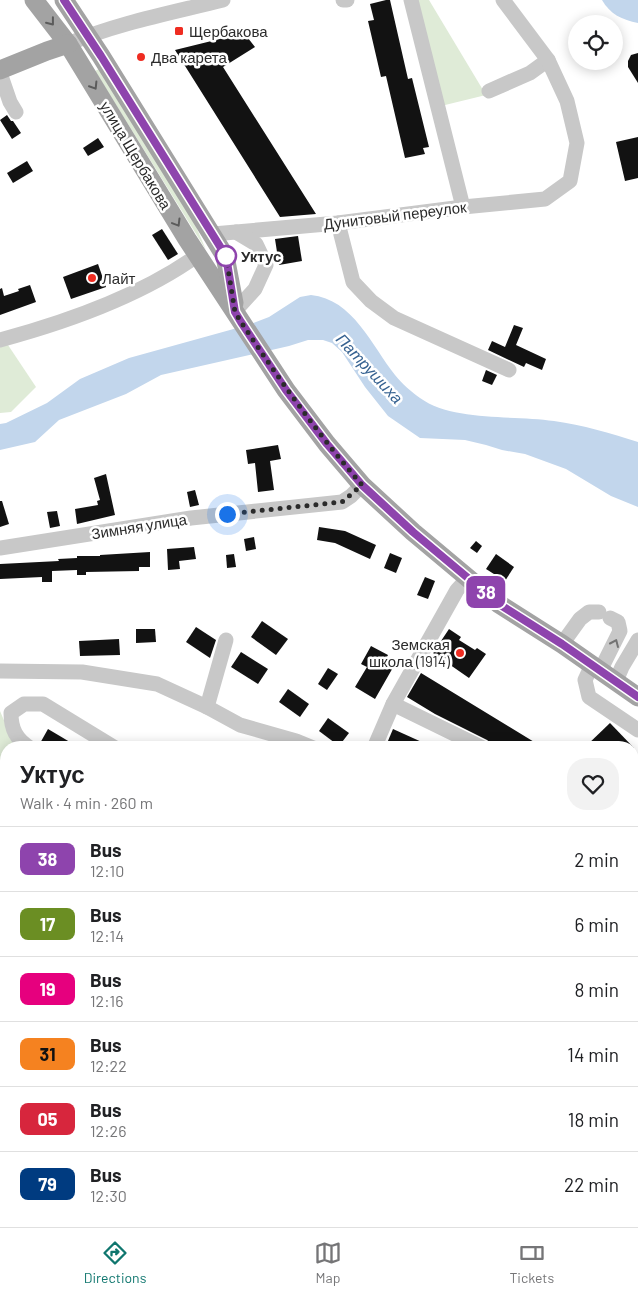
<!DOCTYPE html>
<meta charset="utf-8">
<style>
body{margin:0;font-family:Barlow,sans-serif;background:#f2f2f2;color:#202124;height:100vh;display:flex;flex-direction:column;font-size:19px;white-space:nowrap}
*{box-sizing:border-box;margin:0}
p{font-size:16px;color:#757577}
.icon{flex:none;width:28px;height:28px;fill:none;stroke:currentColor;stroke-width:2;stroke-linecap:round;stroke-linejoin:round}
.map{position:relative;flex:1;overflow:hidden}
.sheet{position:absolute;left:0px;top:741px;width:639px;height:486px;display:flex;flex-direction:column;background:#fff;border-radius:20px 20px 0 0;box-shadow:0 2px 12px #0003}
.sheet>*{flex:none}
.badge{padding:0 10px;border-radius:8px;font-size:18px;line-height:32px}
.buttons{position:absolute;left:568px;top:15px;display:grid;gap:10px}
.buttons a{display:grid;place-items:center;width:55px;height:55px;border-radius:50%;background:#fff;box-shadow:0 2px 12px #0003;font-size:25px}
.you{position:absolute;width:25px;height:25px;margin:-12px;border:4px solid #fff;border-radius:50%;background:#1a73e8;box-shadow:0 0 0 8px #1a73e833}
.map>.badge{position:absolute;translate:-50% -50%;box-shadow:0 0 0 2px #fff}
.round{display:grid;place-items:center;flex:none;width:52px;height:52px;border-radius:20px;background:#f2f2f2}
.headline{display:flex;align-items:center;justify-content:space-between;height:85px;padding:0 20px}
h1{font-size:24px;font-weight:600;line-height:38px}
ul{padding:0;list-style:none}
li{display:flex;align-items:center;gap:15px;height:65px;padding:0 20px;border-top:1px solid #e0e0e0}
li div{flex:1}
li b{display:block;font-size:19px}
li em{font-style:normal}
li .badge{min-width:55px;font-weight:700;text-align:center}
.dock{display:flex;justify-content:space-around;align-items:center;height:70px;border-top:1px solid #e0e0e0;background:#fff;font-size:14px;color:#757577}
.dock a{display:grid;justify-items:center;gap:2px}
.dock .active{color:#0f766e}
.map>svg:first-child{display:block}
.green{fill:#dfebd7}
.water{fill:#c2d6ec}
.building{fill:#121212}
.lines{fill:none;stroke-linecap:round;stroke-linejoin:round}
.minor{stroke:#c8c8c8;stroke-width:15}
.major{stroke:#a3a3a3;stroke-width:19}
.oneway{stroke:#5b5b5b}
.oneway2{stroke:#727272}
.line-casing{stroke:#fff;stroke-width:11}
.line{stroke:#8e44ad;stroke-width:8}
.walk{stroke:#2b2b2b;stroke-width:5;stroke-dasharray:0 9}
.poi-dot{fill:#ef2c21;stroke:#fff;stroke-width:2}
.stop-dot{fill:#fff;stroke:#8e44ad;stroke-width:2.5}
.labels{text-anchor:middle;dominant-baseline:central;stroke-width:5;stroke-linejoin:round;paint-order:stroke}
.poi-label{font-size:15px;fill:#2b2b2b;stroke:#fff;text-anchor:start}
.street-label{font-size:15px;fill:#2b2b2b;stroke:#fff}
.stop-label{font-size:15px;font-weight:bold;fill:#2b2b2b;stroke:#fff;text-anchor:start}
.water-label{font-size:16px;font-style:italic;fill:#366291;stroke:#fff}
</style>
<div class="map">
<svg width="638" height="1227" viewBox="0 0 638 1227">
<rect width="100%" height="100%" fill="#fff"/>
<!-- green -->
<g class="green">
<polygon points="415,0 429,0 486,95 441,106"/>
<polygon points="99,69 192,217 206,250 95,71"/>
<polygon points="8,345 36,387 11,412 0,413 0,347"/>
<polygon points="0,711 14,744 19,747 6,748 6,1221 583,1221 584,1224 587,1221 632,1221 633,1201 638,1206 638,1227 0,1227 0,941 5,937 6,924 0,922"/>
<polygon points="633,1120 638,1127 638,1168 633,1173"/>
</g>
<!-- water -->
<g class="water">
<path d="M602 0H638V23C622 20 610 14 602 0Z"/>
<path d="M311 295C353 299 372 346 395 375 402 384 412 392 420 398 453 422 515 415 554 421 583 425 610 433 638 442V507L611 496 566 469 525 454 502 450 486 445 465 440 420 438 388 416 365 387 342 352 332 343 323 340H308L289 346 161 375 126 394 59 420 35 442 0 450V424L6 423 47 403 80 379 129 358 248 325 269 317 300 297Z"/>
</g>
<!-- building -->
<g class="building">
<polygon points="386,0 390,0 408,79 412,78 429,147 423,148 425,154 405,158 386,76 381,77 368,21 374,20 370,4"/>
<polygon points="244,33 255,47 223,67 316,214 280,217 175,50"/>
<polygon points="638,53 638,83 628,67 628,61 631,55"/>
<polygon points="7,115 11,121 13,121 21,133 12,139 0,120"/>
<polygon points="638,137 638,178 625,181 616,142"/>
<polygon points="98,138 104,147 88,156 83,148"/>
<polygon points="27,161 33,171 13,183 7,173"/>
<polygon points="162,229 178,254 168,260 152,235"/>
<polygon points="298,236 302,261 279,265 275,239"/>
<polygon points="98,264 106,287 71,299 63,277"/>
<polygon points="30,285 36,302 0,315 0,289 2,288 4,296 19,291 18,289"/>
<polygon points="514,325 523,328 516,345 546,359 542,370 526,363 524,367 488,350 492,341 505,347"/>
<polygon points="486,370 497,375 492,385 482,381"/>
<polygon points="278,445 281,459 270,461 274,490 258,492 255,463 248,464 246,450"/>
<polygon points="106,474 115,515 77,524 75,509 98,505 97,501 100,500 94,478"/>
<polygon points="195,490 199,505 190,507 187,492"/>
<polygon points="0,501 2,501 9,524 0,527"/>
<polygon points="57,511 60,526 50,528 47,512"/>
<polygon points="319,527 345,531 376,545 370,559 335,543 317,540"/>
<polygon points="254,537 256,549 246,551 244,539"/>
<polygon points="476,541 482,546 477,553 470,548"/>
<polygon points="194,547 196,559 179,561 180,569 168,570 167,549"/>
<polygon points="150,552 150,567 139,567 139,571 86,572 86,575 77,575 77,570 52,571 52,582 42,582 42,577 0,579 0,564 59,561 58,559 77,558 77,556 100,556 100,555"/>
<polygon points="390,553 402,558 396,573 384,568"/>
<polygon points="234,554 236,567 227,568 226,555"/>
<polygon points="496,554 514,567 505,581 486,569"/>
<polygon points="425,577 435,581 428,599 417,595"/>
<polygon points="262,621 288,639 276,655 251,637"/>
<polygon points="196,627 216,640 210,658 186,642"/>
<polygon points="136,629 155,629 156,642 136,643"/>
<polygon points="449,629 461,637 459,640 475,650 477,648 486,654 469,678 433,653"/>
<polygon points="119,639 120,655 80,656 79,641"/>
<polygon points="371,646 388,655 386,659 395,664 375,699 355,687 367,667 361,664"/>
<polygon points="241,652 268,669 258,684 231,667"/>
<polygon points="328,668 338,674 327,690 318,684"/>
<polygon points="421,673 544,748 492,748 491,743 487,740 435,714 407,697"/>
<polygon points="288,689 309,704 300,717 279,702"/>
<polygon points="328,718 349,733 339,746 319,731"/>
<polygon points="610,723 634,748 584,748"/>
<polygon points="48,729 80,748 39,748 39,745"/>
<polygon points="393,729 435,748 385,748"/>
</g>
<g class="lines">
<!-- minor -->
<g class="minor">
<polyline points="343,0 347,0"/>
<polyline points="411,0 463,207"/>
<path d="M68 44C118 23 171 13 223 0"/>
<polyline points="0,73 10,102 16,112"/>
<polyline points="489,91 530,73 548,60"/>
<polyline points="338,223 353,282 371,301 394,318 509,370"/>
<polyline points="213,234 338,223 463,207 545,199 570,181 577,143 567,101 548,60 503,0"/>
<polyline points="235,311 255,289 266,265 256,244 236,232"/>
<path d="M0 340C67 322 141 296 198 255"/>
<polyline points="0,548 191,518 342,502 351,496 362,485"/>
<polyline points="562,644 580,619 589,612 599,612"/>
<polyline points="592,665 585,680 589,697 638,730"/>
<polyline points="0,671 82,672 157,684 207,707 240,725 296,741 313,748"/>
<polyline points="600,671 620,631 618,622 610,618"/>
<polyline points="616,681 622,667 638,640"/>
<polyline points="393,704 483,748"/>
<polyline points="207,707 226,640"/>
<path d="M30 748C16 739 11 729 11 713L24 704H43L115 748"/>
<polyline points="374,748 393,704 457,590 468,578"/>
<polyline points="632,1012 638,1016"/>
<polyline points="638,1095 633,1099 638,1106"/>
</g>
<!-- major -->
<g class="major">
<polyline points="34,0 68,44 187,239 286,390 327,444 362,485 413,532 499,604 562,644 638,697"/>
<polyline points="64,0 101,56 225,256 234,303"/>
<polyline points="0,70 47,51 68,44"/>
</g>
</g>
<!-- one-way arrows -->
<defs><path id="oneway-chevron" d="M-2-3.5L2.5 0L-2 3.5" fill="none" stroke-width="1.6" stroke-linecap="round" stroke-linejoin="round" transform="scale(1.25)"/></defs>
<g class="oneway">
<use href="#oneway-chevron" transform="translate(51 22) rotate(52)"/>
<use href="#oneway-chevron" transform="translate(94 86) rotate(58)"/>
<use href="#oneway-chevron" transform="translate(177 223) rotate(59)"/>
</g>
<use class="oneway2" href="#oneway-chevron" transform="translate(615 643) rotate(-66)"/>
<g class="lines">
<!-- line casing -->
<g class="line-casing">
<polyline id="line" points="64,0 101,56 226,256 235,312 241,322 286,390 327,444 362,485 413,532 499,604 562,644 638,697"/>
</g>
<!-- line -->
<use href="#line" class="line"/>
<!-- walk -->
<path class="walk" d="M226 256 235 312 241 322C279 379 317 433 362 485L342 502 227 514"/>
</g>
<!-- markers -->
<g class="poi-dot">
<rect x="174" y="26" width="10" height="10" rx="2.5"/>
<circle cx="141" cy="57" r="5"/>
<circle cx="92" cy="278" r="5"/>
<circle cx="460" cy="653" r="5"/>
</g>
<circle class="stop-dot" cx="226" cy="256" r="10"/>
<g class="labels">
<!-- poi labels -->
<g class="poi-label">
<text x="189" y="31">Щербакова</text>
<text x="151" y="57">Два карета</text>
<text x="102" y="278">Лайт</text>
<text x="450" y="644" text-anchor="end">Земская<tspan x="450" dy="17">школа (1914)</tspan></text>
</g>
<!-- street labels -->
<g class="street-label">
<text transform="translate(136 155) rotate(59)">улица Щербакова</text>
<text transform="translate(395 215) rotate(-7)">Дунитовый переулок</text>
<text transform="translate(139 526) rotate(-9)">Зимняя улица</text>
</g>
<!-- stop labels -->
<g class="stop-label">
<text x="241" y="256">Уктус</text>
</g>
<!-- water labels -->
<g class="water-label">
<text transform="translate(370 368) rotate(47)">Патрушиха</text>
</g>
</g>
</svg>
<div class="buttons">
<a><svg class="icon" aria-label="locate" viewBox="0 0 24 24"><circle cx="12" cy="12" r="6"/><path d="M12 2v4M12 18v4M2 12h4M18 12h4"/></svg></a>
</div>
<div class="you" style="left:227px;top:514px"></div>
<b class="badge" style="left:486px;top:592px;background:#8e44ad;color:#fff">38</b>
<section class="sheet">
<div class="headline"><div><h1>Уктус</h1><p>Walk · 4 min · 260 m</p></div><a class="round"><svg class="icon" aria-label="heart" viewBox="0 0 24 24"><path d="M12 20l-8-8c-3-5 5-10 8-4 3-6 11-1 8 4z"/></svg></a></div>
<ul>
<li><span class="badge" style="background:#8e44ad;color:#fff">38</span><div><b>Bus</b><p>12:10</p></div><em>2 min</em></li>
<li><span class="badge" style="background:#6b8e23;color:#fff">17</span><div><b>Bus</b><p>12:14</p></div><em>6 min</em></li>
<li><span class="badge" style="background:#e6007e;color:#fff">19</span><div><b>Bus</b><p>12:16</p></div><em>8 min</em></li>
<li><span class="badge" style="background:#f58220;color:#111">31</span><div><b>Bus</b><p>12:22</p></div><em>14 min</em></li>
<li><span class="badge" style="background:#d7263d;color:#fff">05</span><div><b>Bus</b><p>12:26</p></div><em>18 min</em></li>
<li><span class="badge" style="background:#003b80;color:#fff">79</span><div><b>Bus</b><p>12:30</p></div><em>22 min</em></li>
</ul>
</section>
</div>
<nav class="dock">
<a class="active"><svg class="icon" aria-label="directions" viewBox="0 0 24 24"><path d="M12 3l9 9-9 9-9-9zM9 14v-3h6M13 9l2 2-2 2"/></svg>Directions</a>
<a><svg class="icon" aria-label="map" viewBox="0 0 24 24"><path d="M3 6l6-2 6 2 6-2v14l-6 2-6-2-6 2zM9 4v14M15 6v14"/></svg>Map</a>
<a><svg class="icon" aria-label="tickets" viewBox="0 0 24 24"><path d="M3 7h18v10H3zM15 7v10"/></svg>Tickets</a>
</nav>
